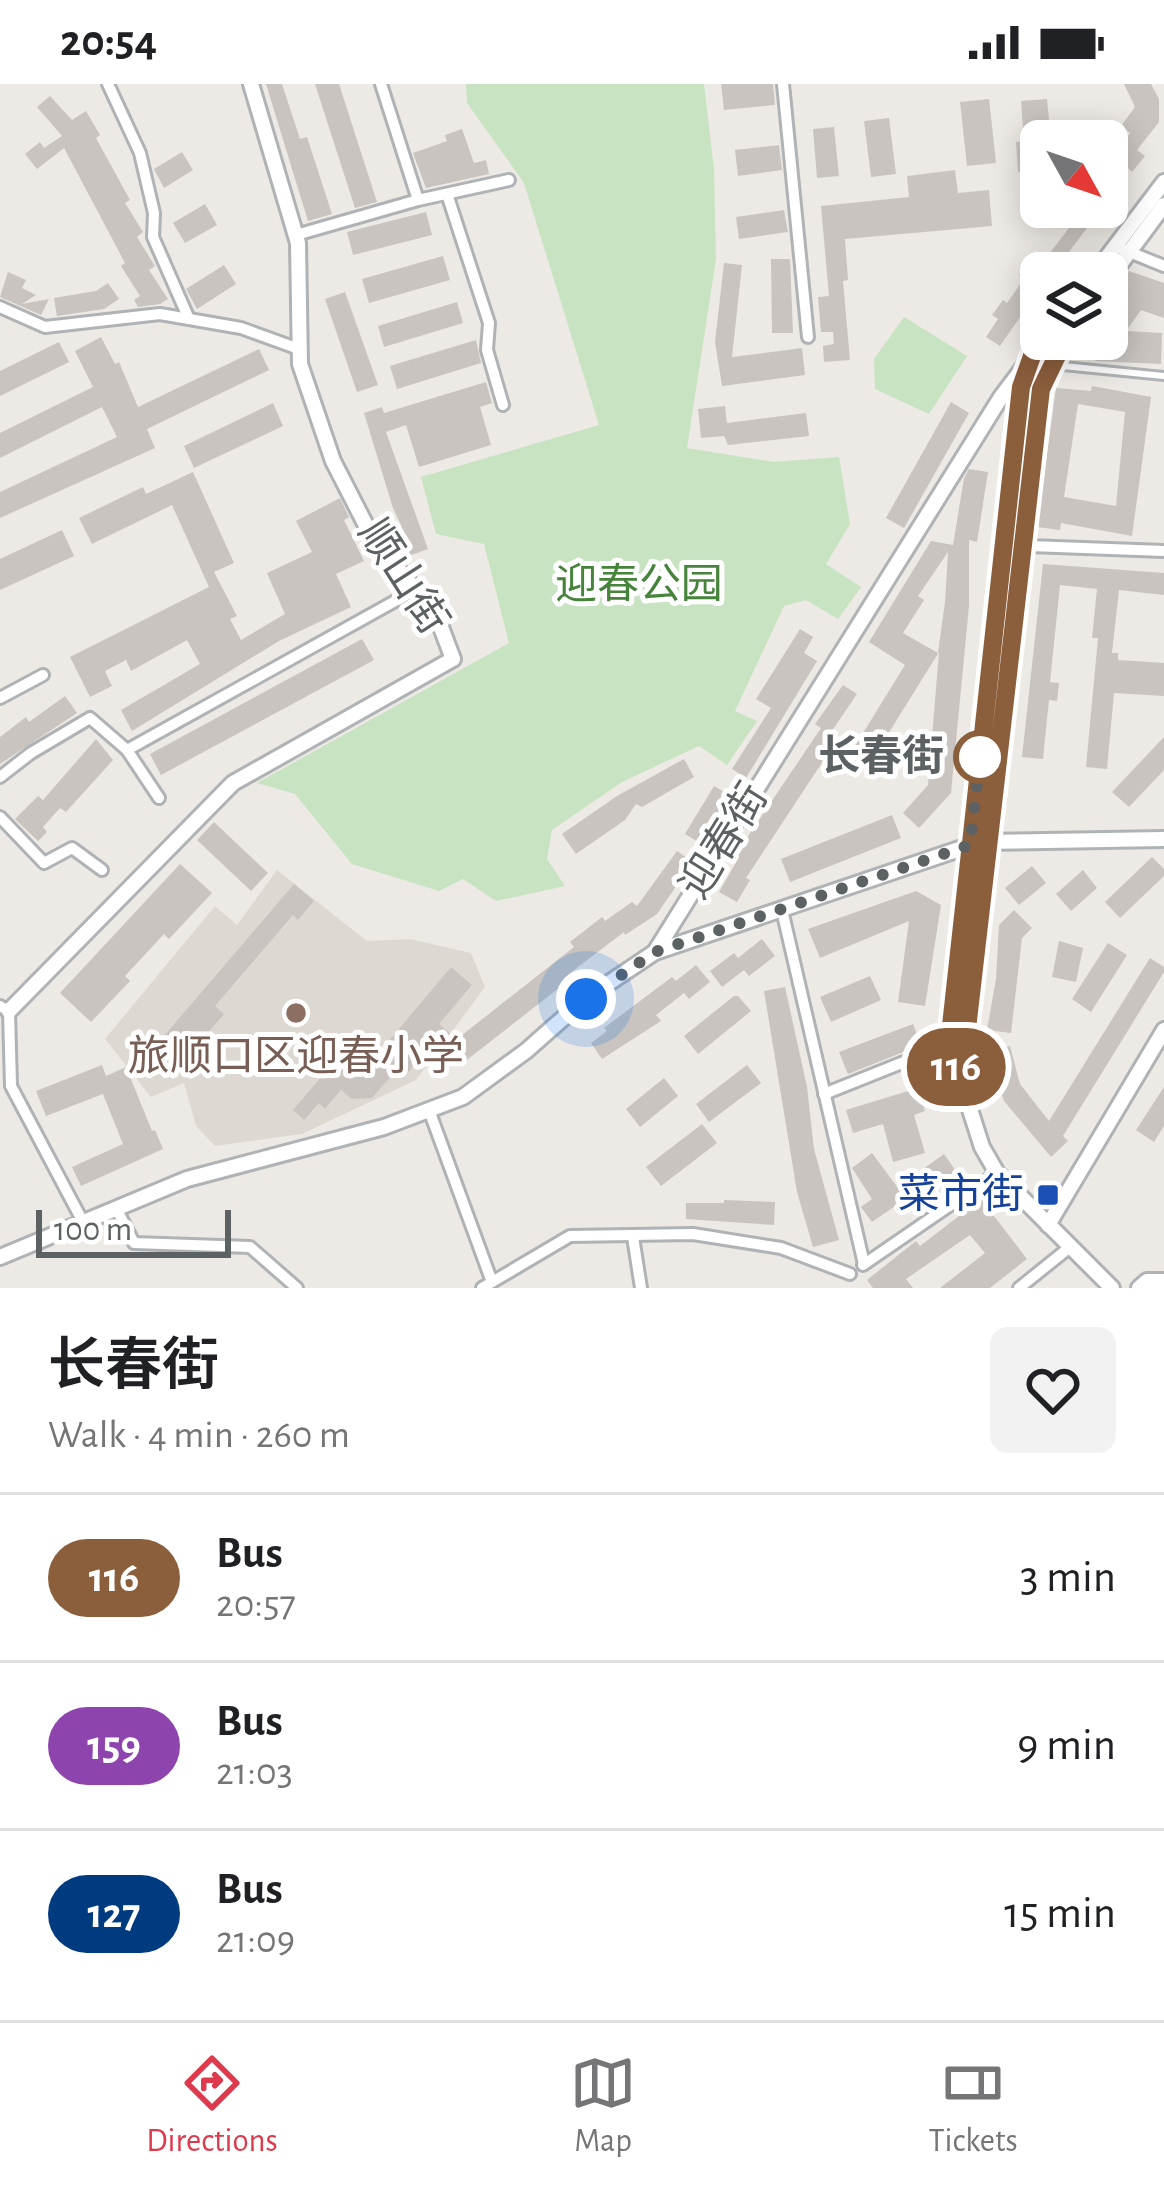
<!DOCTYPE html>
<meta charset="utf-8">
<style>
body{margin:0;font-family:"Alegreya Sans","Noto Sans SC",sans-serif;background:#f2f2f2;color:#202124;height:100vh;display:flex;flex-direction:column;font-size:45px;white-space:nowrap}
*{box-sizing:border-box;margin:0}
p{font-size:39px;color:#757577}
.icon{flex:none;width:66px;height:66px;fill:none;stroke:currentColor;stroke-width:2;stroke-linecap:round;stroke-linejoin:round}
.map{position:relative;height:1204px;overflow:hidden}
.panel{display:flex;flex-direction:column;background:#fff;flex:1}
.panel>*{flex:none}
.badge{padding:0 24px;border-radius:39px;font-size:42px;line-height:78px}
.needle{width:78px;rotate:130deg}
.buttons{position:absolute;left:1020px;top:36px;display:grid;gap:24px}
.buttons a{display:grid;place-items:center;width:108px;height:108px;border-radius:18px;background:#fff;box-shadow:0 6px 30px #0003;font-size:60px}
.scale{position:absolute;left:36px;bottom:30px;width:195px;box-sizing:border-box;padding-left:12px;border:6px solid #5c6163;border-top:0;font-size:33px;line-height:42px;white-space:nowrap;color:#5c6163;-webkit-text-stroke:9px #fff;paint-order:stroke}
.you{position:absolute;width:60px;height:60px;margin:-30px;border:9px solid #fff;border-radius:50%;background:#1a73e8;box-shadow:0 0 0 18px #1a73e833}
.map>.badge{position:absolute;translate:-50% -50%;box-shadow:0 0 0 6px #fff}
.round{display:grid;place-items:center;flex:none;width:126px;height:126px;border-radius:18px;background:#f2f2f2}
.head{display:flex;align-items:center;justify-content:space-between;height:204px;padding:0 48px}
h1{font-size:57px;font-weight:600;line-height:90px}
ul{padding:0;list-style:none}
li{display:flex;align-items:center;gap:36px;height:168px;padding:0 48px;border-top:3px solid #e0e0e0}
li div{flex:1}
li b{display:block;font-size:45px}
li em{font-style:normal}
li .badge{min-width:132px;font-weight:700;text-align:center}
.status{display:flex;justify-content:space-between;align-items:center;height:84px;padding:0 60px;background:#fff;direction:ltr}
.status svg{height:33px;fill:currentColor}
.menu{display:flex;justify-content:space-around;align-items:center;height:168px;border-top:3px solid #e0e0e0;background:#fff;font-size:33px;color:#757577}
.menu a{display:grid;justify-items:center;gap:6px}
.menu .current{color:#dd3a4d}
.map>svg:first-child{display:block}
.education{fill:#ddd9d2}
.green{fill:#c8e3c2}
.building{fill:#c9c4c0;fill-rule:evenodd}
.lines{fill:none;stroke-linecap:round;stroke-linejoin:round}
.service-casing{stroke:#afb3b5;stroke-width:12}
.minor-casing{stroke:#afb3b5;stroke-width:16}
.tertiary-casing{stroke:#afb3b5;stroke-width:20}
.service{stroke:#fff;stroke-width:6}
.minor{stroke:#fff;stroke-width:10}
.tertiary{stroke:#fff;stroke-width:14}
.line-casing{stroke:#fff;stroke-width:27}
.line{stroke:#8b5e3c;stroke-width:18}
.walk{stroke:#5c6163;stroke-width:12;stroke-dasharray:0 21.6}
.stop-dot{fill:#fff;stroke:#8b5e3c;stroke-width:6}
.education-dot{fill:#8d6e63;stroke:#fff;stroke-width:4.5}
.transit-dot{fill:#1a4fb4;stroke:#fff;stroke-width:4.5}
.labels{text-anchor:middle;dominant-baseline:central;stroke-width:10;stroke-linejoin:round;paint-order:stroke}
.street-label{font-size:42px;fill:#5c6163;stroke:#fff}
.park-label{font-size:42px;fill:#46833b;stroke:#fff}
.stop-label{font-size:42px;font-weight:bold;fill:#5c6163;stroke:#fff;text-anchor:end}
.education-label{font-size:42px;fill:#785e54;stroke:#fff}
.transit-label{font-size:42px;fill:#164399;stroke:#fff;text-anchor:end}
</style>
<div class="status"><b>20:54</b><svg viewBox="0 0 49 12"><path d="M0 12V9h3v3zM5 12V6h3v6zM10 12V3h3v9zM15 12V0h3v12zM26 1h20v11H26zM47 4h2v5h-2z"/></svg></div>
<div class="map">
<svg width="1164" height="1204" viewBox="0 0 1164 1204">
<rect width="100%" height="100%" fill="#ede9e4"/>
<!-- education -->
<polygon class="education" points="277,786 367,857 410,855 471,869 485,903 416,996 302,1050 215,1062 196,1042 184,999 151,1013 105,955 215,822 237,841"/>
<!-- green -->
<g class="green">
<polygon points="466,0 704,0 714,86 716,175 687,364 773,378 839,373 850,440 826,480 861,503 838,535 806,516 784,522 735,627 757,637 727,681 699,662 622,698 552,746 547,775 565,802 496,817 463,795 439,807 352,780 295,710 257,699 509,559 484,460 436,450 421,393 599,341 524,99 467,19"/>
<polygon points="904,233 967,272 929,330 875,305 874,275"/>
</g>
<!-- building -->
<g class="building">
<polygon points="266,0 282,0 300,55 307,53 332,130 308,137"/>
<polygon points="315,0 339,0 377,118 355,124"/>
<polygon points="721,0 773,0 775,21 724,26"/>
<polygon points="1124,0 1151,0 1159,15 1159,38 1137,66 1145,72 1132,88 1128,84 1112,105 1119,110 1107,126 1107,79 1130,49 1121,42 1135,23"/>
<polygon points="50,12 72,36 86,27 100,51 96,54 130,116 125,119 143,148 137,153 155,182 149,186 168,215 160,220 138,223 134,216 140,212 121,182 125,179 64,64 37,85 25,70 40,58 44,64 62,52 37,23"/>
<polygon points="989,15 996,79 967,82 960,18"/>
<polygon points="1047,15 1051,57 1041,57 1041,86 1018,88 1016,58 1024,57 1021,17"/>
<polygon points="889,34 896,90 871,93 864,37"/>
<polygon points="834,43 839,92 817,94 813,45"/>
<polygon points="462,45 474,79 486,76 489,90 426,104 413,69 447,57 445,51"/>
<polygon points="779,61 782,86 738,92 735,66"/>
<polygon points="182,68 193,86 164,104 154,85"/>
<polygon points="955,86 958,109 989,106 992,142 845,155 848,196 843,197 850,276 824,278 823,262 834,260 833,248 821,248 818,213 829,212 821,122 909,113 907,92"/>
<polygon points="205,120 217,141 185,159 173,139"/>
<polygon points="1085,123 1103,123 1053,189 1041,189 1041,203 1000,262 986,253 998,235 992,231 1003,216 1007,219 1024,195 1019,191 1030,175 1040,182"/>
<polygon points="784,126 788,148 739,155 736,133"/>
<polygon points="426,128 432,151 353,171 347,148"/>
<polygon points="443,172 450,196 369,219 362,195"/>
<polygon points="771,175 790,175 793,249 772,249"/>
<polygon points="724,179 742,181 732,273 802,264 805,291 722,302 715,258"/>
<polygon points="224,181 236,200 197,225 186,205"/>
<polygon points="1129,187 1164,199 1164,234 1141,226 1126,247 1162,249 1161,280 1096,277 1074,261 1079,255 1107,255 1107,216"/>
<polygon points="8,188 26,196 22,204 36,211 22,220 49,215 41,231 0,213"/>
<polygon points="108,199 119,215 104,225 57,232 54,214 96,207"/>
<polygon points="345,208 378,301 357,308 325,215"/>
<polygon points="457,218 463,239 384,263 378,242"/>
<polygon points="101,253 115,280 119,278 138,323 259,265 269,286 147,345 155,364 0,434 0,408 117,353 102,323 0,374 0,349 93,303 75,267"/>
<polygon points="476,256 481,279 397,305 390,282"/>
<polygon points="59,258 69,278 0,312 0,287"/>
<polygon points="486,298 492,319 480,323 491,361 419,383 406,341 386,348 428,465 403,474 397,458 407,454 393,424 364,329 382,323 384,329"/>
<path d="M1092 302 1151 313 1132 452 1061 439 1060 446 1037 443 1056 304 1091 307ZM1078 320 1125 328 1116 422 1064 413Z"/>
<polygon points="951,318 969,329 904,444 886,434"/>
<polygon points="273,319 283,342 194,384 184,362"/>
<polygon points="725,322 727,339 806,329 809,352 728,361 724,352 701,354 698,325"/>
<path d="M969 385 988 388 977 458 969 456V522L951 709 919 744 903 729 928 701 939 568 865 687 847 675 905 581 869 558 931 457 953 461 964 394ZM948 468 945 518 938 569 903 549 924 516 918 512Z"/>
<polygon points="193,388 234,479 214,488 237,532 230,535 241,556 285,530 267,489 312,468 296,437 340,414 349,433 344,436 364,477 336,490 351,523 279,557 132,647 121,626 200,580 187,556 131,587 126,576 105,587 112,602 90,613 70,573 209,503 172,421 92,460 79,434 143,403 146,410"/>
<polygon points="62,446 74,472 0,506 0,475"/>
<polygon points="1043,480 1164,489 1164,511 1119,506 1112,569 1118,569 1118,576 1164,579 1164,612 1114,609 1107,685 1086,683 1098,554 1092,554 1097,505 1060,501 1050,598 1059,599 1057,617 1049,616 1043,675 1022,673"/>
<polygon points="800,545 813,553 804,569 817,577 746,694 732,685 771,624 756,615"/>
<polygon points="362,555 374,576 161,691 150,670"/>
<polygon points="843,601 857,610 823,660 831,665 746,794 750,796 737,818 719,808 738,775 734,773 821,644 815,640"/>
<polygon points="65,612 77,629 0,680 0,653 26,633 29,638"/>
<polygon points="1164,653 1164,686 1129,723 1112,708"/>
<polygon points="96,655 113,676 66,728 60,724 43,743 47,748 38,757 15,735 38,712 43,716"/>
<polygon points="684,675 694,693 642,723 636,720 625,736 576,770 562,750 617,712"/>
<polygon points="714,702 734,714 705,762 685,750"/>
<polygon points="892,731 901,754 790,798 781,775"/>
<polygon points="214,738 268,789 251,807 197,756"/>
<polygon points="677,767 693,778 657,830 625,851 624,848 570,889 573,893 463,979 440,950 405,992 397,985 372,1014 352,1015 341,1006 325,1025 319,1019 304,1036 293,1026 333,979 342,986 348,979 361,990 451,883 472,901 439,940 457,955 574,863 570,858 602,833 605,837 632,818 637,822"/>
<polygon points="1152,773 1164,785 1164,792 1120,834 1105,818"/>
<polygon points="180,780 212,809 169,855 164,850 125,892 130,897 91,938 60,909"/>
<polygon points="1032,782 1046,799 1019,821 1005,804"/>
<polygon points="1083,786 1097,804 1071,827 1056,810"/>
<polygon points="294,800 314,817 298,836 293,831 215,922 224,930 199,959 190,951 166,980 151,967"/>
<polygon points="916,807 941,821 925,922 898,918 909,837 820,874 808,845"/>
<polygon points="1014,826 1032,844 1022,854 1011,949 987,946 996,895 999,841"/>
<polygon points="762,855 775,872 749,892 744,886 722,903 710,887 734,869 738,874"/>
<polygon points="1059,857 1083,864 1076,898 1052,893"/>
<polygon points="1108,859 1127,871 1091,928 1072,915"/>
<polygon points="1150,874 1164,883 1164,888 1063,1052 1068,1057 1051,1073 1004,1017 992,985 990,965 1010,962 1020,1000 1049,1037"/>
<polygon points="696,881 710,898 689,915 684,909 656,931 661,937 602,975 591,959 607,947 604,944 672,893 676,897"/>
<polygon points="870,892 881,916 831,938 820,913"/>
<polygon points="785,903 807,1003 814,1065 839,1156 813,1163 797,1108 764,907"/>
<polygon points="734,912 738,912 751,927 698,970 684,952"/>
<polygon points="913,940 921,961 848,990 839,968"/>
<polygon points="102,981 106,992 126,983 152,1047 155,1046 163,1065 81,1102 72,1083 123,1060 103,1010 46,1032 36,1007"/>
<polygon points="747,981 761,999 709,1038 696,1020"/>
<polygon points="664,994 678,1012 640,1043 626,1025"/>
<polygon points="1164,1003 1164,1042 1154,1058 1136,1046"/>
<polygon points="918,1004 925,1027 914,1031 925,1069 893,1078 883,1040 853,1049 846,1026"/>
<polygon points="702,1040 717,1059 661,1102 646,1083"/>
<polygon points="872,1069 901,1108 900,1102 944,1070 956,1087 906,1123 904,1116 872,1138 861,1123 872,1115 852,1084"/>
<polygon points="981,1115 1027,1175 990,1204 940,1204 985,1169 970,1151 906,1195 913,1204 873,1204 867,1196 916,1157 920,1162"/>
<polygon points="724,1116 775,1118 774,1141 686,1135 686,1119 724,1119"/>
</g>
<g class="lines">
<!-- service casing -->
<g class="service-casing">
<polyline id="service" points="1053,281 1164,292"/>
</g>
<!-- minor casing -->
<g class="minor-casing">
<g id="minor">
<polyline points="108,0 140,69 154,129 153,153 189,235"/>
<polyline points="381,0 418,116"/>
<polyline points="783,0 808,253"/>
<polyline points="447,110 489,239 487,266 503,321"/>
<polyline points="296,151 418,116 509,96"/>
<polyline points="1122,165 1164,182"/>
<polyline points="0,223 45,243 160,230 241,244 299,265"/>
<polyline points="1004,461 1164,467"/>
<polyline points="0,614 43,591"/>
<polyline points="127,666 415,506"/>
<polyline points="0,693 31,669 90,634 127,666 159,714"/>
<polyline points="0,733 44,779 72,764 102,786"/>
<polyline points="782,826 864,1180"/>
<polyline points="0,922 9,927 11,1002 83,1138"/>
<polyline points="824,1010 949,960"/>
<polyline points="429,1026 492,1198"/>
<polyline points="116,1124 134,1159 250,1163 297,1204"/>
<polyline points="633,1153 641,1204"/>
<polyline points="863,1181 997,1089"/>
<polyline points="482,1204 570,1152 693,1150 781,1164 850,1190"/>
<polyline points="1019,1204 1070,1163"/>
</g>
</g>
<!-- tertiary casing -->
<g class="tertiary-casing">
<g id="tertiary">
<polyline points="1095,189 1164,98"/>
<polyline points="1107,198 1164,121"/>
<polyline points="1045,255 1032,272 1021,303 949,960 982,1063 997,1089 1112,1204"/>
<polyline points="655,868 980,758 1164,755"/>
<polyline points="9,927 233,699 453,575 436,530 374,457 333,377 300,280 298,159 251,0"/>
<polyline points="956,983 965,962 1041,305 1065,255"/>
<polyline points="1048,1141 1164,946"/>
<polyline points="0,1173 187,1095 384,1043 463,1013 526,967 585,915 655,868 1001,313 1032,272"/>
<polyline points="1139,1204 1147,1197 1164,1197"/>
</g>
</g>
<!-- service -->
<use href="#service" class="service"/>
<!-- minor -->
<use href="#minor" class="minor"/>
<!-- tertiary -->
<use href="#tertiary" class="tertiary"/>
</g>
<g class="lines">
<!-- line casing -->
<g class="line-casing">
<polyline id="line" points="1045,255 1032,272 1021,303 949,960 956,983 965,962 1041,305 1065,255"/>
</g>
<!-- line -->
<use href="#line" class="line"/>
<!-- walk -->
<polyline class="walk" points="586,915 655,868 970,761 980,673"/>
</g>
<!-- markers -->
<circle class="stop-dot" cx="980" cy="673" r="24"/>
<circle class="education-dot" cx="296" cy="929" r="12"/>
<rect class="transit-dot" x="1036" y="1099" width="24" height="24" rx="6"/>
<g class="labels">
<!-- street labels -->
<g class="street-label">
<text transform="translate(403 493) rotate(57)">顺山街</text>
<text transform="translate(724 757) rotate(-58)">迎春街</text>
</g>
<!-- park labels -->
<g class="park-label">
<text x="639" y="501">迎春公园</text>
</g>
<!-- stop labels -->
<g class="stop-label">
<text x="944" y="673">长春街</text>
</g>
<!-- education labels -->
<g class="education-label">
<text x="296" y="973">旅顺口区迎春小学</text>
</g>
<!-- transit labels -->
<g class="transit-label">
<text x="1024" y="1111">菜市街</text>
</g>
</g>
</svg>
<div class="buttons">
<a><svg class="needle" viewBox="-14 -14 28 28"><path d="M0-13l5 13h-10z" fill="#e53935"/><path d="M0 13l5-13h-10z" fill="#757577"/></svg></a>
<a><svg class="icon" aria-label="layers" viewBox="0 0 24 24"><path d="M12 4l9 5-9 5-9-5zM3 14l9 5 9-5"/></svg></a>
</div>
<div class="scale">100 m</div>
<div class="you" style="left:586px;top:915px"></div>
<b class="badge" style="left:956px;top:983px;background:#8b5e3c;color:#fff">116</b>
</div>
<section class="panel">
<div class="head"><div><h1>长春街</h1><p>Walk · 4 min · 260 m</p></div><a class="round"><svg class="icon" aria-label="heart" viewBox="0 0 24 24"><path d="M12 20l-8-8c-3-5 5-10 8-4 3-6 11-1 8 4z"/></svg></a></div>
<ul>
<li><span class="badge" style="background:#8b5e3c;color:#fff">116</span><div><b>Bus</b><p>20:57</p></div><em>3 min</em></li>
<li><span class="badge" style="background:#8e44ad;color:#fff">159</span><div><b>Bus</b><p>21:03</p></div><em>9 min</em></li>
<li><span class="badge" style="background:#003b80;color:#fff">127</span><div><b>Bus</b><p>21:09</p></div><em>15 min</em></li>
</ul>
</section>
<nav class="menu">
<a class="current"><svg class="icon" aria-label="directions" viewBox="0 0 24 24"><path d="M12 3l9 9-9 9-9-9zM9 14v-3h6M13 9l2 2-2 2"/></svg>Directions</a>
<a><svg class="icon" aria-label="map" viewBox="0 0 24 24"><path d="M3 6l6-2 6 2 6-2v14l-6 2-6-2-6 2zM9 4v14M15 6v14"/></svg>Map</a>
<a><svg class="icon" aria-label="tickets" viewBox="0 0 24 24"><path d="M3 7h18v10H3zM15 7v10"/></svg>Tickets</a>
</nav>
